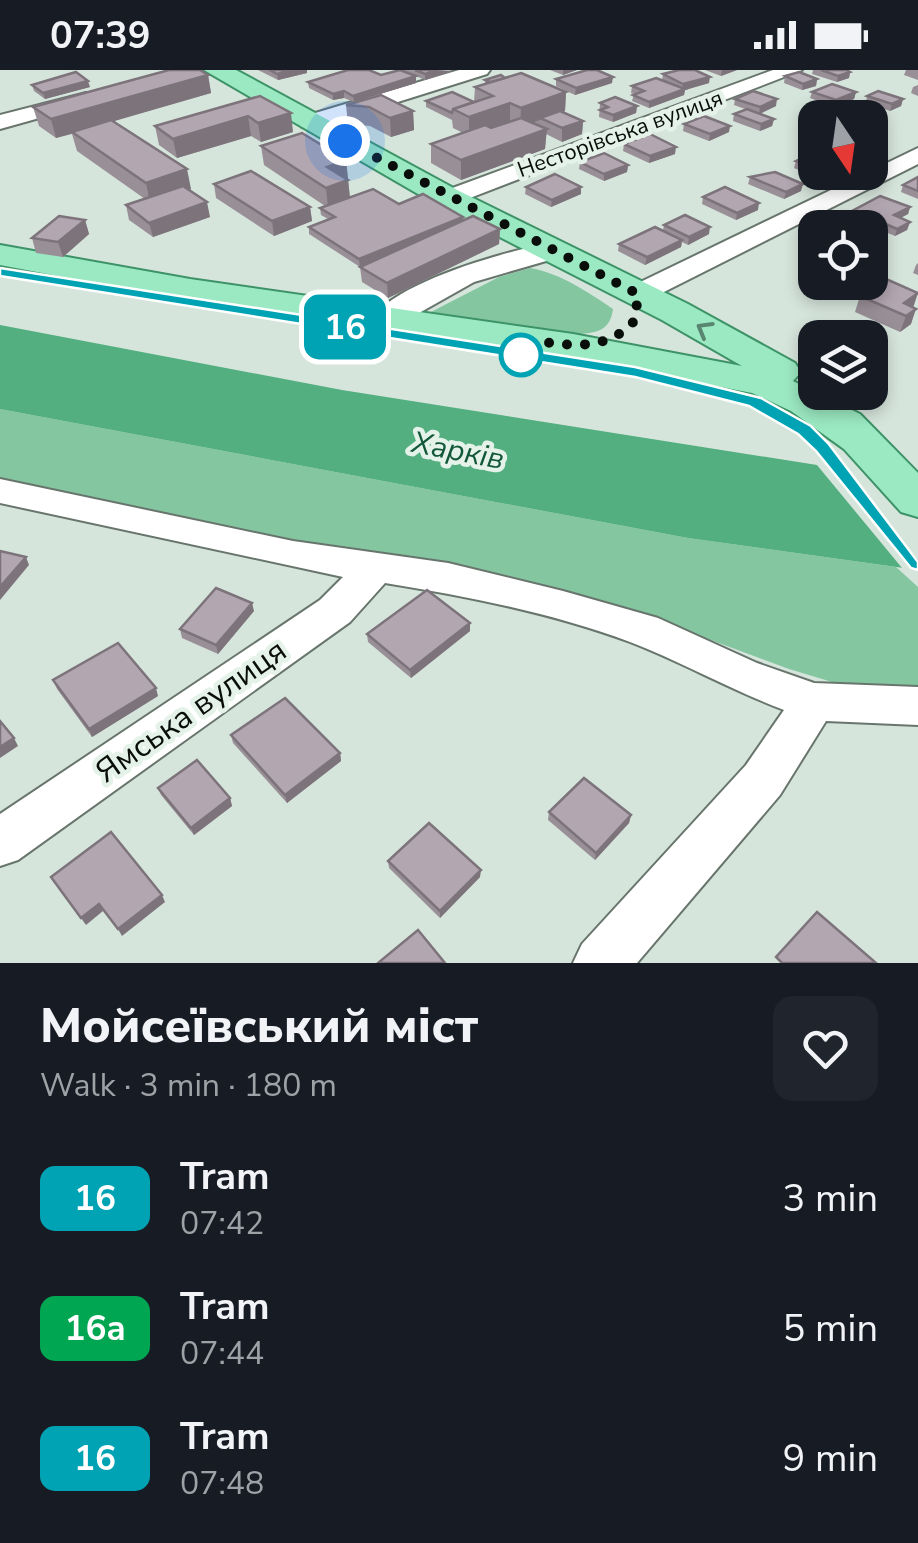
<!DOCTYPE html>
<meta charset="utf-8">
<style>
body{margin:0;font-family:"Nunito Sans",sans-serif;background:#20242c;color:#f1f3f6;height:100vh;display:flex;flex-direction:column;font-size:38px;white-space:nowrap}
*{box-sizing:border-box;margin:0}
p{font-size:32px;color:#9ea1a6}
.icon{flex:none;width:55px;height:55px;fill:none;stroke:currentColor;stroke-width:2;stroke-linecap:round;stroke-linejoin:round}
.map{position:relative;height:893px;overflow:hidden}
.details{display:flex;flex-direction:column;background:#171b24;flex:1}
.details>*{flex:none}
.badge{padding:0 20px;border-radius:15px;font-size:35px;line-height:65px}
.needle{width:65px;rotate:167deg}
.buttons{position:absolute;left:798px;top:30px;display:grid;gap:20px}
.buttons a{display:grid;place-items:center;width:90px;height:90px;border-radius:20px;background:#171b24;box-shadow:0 5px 15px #0003;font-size:50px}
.you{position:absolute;width:50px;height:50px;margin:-25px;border:8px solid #fff;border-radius:50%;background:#1a73e8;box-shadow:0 0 0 15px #1a73e833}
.map>.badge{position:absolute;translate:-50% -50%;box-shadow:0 0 0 5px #fff}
.round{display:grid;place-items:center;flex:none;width:105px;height:105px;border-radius:20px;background:#20242c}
.overview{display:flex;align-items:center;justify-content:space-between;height:170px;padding:0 40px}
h1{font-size:48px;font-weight:800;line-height:75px}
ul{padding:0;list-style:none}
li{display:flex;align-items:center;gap:30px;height:130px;padding:0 40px}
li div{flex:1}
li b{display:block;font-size:38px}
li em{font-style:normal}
li .badge{min-width:110px;font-weight:700;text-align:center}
.status{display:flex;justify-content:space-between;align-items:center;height:70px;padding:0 50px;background:#171b24;direction:ltr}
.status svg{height:28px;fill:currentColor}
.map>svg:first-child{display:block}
.green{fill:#84c6a0}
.water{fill:#53af7f}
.pier{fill:#d6e5dc}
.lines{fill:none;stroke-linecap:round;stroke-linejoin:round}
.minor-casing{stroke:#68756d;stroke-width:4}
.major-casing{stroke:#3d9367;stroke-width:4}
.minor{fill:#fff;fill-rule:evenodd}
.major{fill:#9be9c2;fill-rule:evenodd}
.tram{stroke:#656e68;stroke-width:2.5}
.wall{fill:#998f97}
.shaded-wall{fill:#7d747b}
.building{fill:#b2a6b0;stroke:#7d747b;stroke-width:2.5}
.oneway{stroke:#598670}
.line{fill:#00a3b4;stroke:#fff;stroke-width:2.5}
.walk{stroke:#090e0b;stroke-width:10;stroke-dasharray:0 18}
.stop-dot{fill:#fff;stroke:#00a3b4;stroke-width:5}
.labels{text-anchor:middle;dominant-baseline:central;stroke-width:9;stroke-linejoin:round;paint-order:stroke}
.far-street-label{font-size:22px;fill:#090e0b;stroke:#e4f2e9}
.water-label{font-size:30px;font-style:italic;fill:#125838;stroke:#e4f2e9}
.near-street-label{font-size:32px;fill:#090e0b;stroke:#e4f2e9}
</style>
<div class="status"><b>07:39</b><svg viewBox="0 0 49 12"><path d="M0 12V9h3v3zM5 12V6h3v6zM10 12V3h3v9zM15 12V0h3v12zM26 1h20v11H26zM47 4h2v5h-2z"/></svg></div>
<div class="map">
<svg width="918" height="893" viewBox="0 0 918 893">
<rect width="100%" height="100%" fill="#d6e5dc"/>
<!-- green -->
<g class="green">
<path d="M530 198C560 203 588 222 613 239 612 247 609 255 602 259 575 275 461 250 427 244L499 207Z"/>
<polygon points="0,339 688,468 896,497 918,517 918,622 862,621 789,599 630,540 471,498 374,493 0,413"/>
</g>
<!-- water -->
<polygon class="water" points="0,255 342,320 918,411 918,500 688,468 0,339"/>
<!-- pier -->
<polygon class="pier" points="812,389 918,406 918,505 907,504"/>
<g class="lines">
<!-- minor casing -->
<g class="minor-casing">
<g id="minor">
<polygon points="459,0 490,0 487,4 318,57 302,57 299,52 302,47"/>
<polygon points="773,0 802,0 457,133 439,133 436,128 439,123"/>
<polygon points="86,23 97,29 93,33 0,59 0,45"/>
<polygon points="918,78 918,94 648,230 628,230 624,224 628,218"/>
<path d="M550 173 560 175 564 181 560 187 474 212 396 256H374L370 250C398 211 504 182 550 173Z"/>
<path d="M0 409 293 471 448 493 563 521 658 548 757 593 814 613 918 617V655L826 651 780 725 637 893H573L582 874 746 695 784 640C731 620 682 592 630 572 552 543 466 526 385 513L350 552 18 790 0 796V744L320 530 343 507 0 433Z"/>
</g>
</g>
<!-- major casing -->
<g class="major-casing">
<polygon id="major" points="204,0 236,0 459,121 688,234 795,293 801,302 793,311 860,344 918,403 918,447 901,442 844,379 791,341 752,323 573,288 190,231 0,195 0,175 190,209 573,264 742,296 662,250 437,135"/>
</g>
<!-- minor -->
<use href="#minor" class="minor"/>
<!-- major -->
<use href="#major" class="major"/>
<!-- tram -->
<polyline class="tram" points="0,203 635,302 755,332 804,360 822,377 918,492"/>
</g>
<!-- wall -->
<g class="wall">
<polygon points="258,0 307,0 307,3 278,10"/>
<polygon points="403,0 452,1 425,10 416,6 416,13 354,32 344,28 333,30 309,18 308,12 381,5"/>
<polygon points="550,0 577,0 563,5"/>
<polygon points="705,0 737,0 721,6"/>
<polygon points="813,0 846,0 850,2 849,8 837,12 812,4"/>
<polygon points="906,0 918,0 918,10 904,5"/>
<polygon points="663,4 709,13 685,20 684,25 649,38 632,31 634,24 631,23 632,16 662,10"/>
<polygon points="208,5 211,23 113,51 191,119 189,120 210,147 153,167 129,150 126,135 145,129 77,81 72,64 56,68 39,56 33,37"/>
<polygon points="785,6 817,9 816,16 802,20 784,13"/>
<polygon points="505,8 566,22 565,41 562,42 583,51 582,64 562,72 546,64 545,79 461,110 431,93 431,74 463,63 453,58 452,50 426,37 426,31 474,32 475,17 485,14 485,10"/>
<polygon points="556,9 612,13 575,25 556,16"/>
<polygon points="32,15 90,17 45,29 34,21"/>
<polygon points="918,15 918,26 911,23 913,17"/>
<polygon points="812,22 856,22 854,29 834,37 810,28"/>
<polygon points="260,26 293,62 261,72 251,66 177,88 159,75 155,56"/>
<polygon points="867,26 903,29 901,36 890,41 866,32"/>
<polygon points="735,29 776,36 760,44 774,49 772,56 760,61 733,51 734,44 745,39 734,35"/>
<polygon points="600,33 637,36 636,43 613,52 599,47"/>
<polygon points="346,35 413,41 414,60 391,67 370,56 348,54"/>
<polygon points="684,54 729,62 709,71 683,61"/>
<polygon points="624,74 675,84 649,93 623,81"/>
<polygon points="261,76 346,90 350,127 399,134 500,159 499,174 388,228 362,212 360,197 309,164 309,157 328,149 321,145 320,138 325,136 264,95"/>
<polygon points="815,82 815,102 835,102 822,109 794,98 796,91"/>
<polygon points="580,92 628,95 627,102 604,111 579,99"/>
<polygon points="750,107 801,121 784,129 748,114"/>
<polygon points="918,107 918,129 901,122 903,115"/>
<polygon points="214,114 310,137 312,151 274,166 216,128"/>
<polygon points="526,117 581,124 551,137 525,124"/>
<polygon points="703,127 758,140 736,150 702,134"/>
<polygon points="910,137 908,144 900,148 910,152 907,160 895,166 852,148 854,140"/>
<polygon points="85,150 89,164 63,187 36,183 32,168"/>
<polygon points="664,155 709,164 688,175 682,172 681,177 645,195 618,181 619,174 663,160"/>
<polygon points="815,160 815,176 805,172 807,164"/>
<polygon points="918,193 918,205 913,203 916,195"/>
<polygon points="860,226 913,237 911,254 900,262 855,242"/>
<polygon points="254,541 218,584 182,568 180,559"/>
<polygon points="470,553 470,561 411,608 368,572 367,564"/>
<polygon points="53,610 158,626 92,667 57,619"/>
<polygon points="231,665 340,683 341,691 287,733 233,673"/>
<polygon points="158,718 230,728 232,736 194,765 161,725"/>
<polygon points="549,742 631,745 629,753 595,790 548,750"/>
<polygon points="388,791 480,807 440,848 389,798"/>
</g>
<!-- shaded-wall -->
<g class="shaded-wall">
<polygon points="291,0 307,0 307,3 278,10 277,4"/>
<polygon points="437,0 452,1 425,10 425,4"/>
<polygon points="563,0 577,0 563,5"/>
<polygon points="722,0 737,0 721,6"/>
<polygon points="850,2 849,8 837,12 838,6"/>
<polygon points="208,5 211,23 56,68 51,49"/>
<polygon points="416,6 416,13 354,32 353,26"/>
<polygon points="613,7 612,13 575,25 576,18"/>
<polygon points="710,7 709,13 685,20 684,25 649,38 649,32 682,20 683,14"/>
<polygon points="817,9 816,16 802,20 803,14"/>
<polygon points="88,11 90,17 45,29 43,23"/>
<polygon points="344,21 344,28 333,30 333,24"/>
<polygon points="566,22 565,41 542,49 540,48 540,50 520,57 521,38"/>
<polygon points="856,22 854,29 834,37 836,30"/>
<polygon points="777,29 776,36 759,44 760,37"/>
<polygon points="903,29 901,36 890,41 892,34"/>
<polygon points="510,33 510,52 469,66 469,47"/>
<polygon points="637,36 636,43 613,52 613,45"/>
<polygon points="413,41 414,60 391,67 390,48"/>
<polygon points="291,43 293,62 261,72 258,53"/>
<polygon points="248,46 251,66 177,88 173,69"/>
<polygon points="774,49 772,56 760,61 761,54"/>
<polygon points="583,51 582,64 562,72 562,58"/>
<polygon points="730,56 729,62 709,71 710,64"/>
<polygon points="547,59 545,79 461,110 461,90"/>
<polygon points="880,74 878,81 870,85 870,79"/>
<polygon points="676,77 675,84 649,93 650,86"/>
<polygon points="346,90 348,110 327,97"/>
<polygon points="628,95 627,102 604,111 604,104"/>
<polygon points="187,99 191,119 150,133 146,113"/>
<polygon points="824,102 835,102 822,109"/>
<polygon points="348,110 350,130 328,138 326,118"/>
<polygon points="803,114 801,121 784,129 786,122"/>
<polygon points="581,117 581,124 551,137 552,130"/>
<polygon points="207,132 210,147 153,167 149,153"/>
<polygon points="759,133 758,140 736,150 737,143"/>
<polygon points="310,137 312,151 274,166 272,151"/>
<polygon points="910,137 908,144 891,153 894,145"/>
<polygon points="463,147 463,154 360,197 359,189"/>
<polygon points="85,150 89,164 63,187 58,172"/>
<polygon points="910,152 907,160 895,166 897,159"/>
<polygon points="710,157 709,164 688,175 689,167"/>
<polygon points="500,159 499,174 388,228 387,213"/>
<polygon points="682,170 681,177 645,195 647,187"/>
<polygon points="918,223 913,238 904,233"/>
<polygon points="916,239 911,254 900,262 906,246"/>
<polygon points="26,487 29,495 0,530 0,517"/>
<polygon points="252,533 254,541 218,584 216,575"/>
<polygon points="470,553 470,561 411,608 410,600"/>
<polygon points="156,618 158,626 92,667 89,659"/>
<polygon points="14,668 18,676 0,688 0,677"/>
<polygon points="340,683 341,691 287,733 285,725"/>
<polygon points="230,728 232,736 194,765 191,758"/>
<polygon points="631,745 629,753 595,790 596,783"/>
<polygon points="481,800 480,807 440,848 440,841"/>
<polygon points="162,825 165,832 122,866 118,859"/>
<polygon points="99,834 103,841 86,855 81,848"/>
</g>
<!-- building -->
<g class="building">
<polygon points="169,0 200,0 208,5 51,49 33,37"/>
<polygon points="270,0 291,0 277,4"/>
<polygon points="348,0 369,0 381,5 400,0 416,6 353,26 344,21 333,24 308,12"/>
<polygon points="415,0 437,0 425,4"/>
<polygon points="587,0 597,0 613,7 576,18 556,9"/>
<polygon points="679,0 695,0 710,7 683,14 663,4"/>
<polygon points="821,0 846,0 850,2 838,6"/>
<polygon points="76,2 88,11 43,23 32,15"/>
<polygon points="799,2 817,9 803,14 785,6"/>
<polygon points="521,3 566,22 521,38 510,33 469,47 453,39 493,26 475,17"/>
<polygon points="501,5 505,8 490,12 485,10"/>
<polygon points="656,8 685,19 649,32 633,25 644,21 632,16"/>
<polygon points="832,14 856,22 836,30 812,22"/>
<polygon points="753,21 777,29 760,37 735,29"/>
<polygon points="878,21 903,29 892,34 867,26"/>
<polygon points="452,22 474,32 453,39 452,43 426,31"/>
<polygon points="381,25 413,41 390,48 369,37 346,35"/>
<polygon points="260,26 291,43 258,53 248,46 173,69 155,56"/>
<polygon points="615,27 637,36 613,45 600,40 608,37 600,33"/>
<polygon points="747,39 774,49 761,54 734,44"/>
<polygon points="560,41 583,51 562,58 540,48"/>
<polygon points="704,46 730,56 710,64 684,54"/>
<polygon points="521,48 547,59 461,90 431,74 485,55 491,58"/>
<polygon points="111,50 187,99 146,113 72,62"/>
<polygon points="302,63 346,90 327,97 348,110 326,118 261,76"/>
<polygon points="650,64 676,77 650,86 624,74"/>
<polygon points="870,70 880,74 870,79"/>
<polygon points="815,82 815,98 796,91"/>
<polygon points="604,83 628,95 604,104 580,92"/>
<polygon points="251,101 310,137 272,151 214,114"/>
<polygon points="775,102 803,114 786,122 750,107"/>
<polygon points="555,104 581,117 552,130 526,117"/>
<polygon points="918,107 918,121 903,115"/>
<polygon points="183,116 207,132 149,153 126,135"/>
<polygon points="725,117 759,133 737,143 703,127"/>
<polygon points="373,119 399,134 423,124 463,147 359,189 309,157 335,147 320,138"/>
<polygon points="880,126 910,137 894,145 910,152 897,159 854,140"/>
<polygon points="685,145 710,157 689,167 664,155"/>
<polygon points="59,146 85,150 58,172 32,168"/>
<polygon points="473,146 500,159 387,213 360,197"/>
<polygon points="837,149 857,158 820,158"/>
<polygon points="655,157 682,170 647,187 619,174"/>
<polygon points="886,209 918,223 904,233 916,239 906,246 860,226"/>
<polygon points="0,481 26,487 0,517"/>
<polygon points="216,518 252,533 216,575 180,559"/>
<polygon points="427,520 470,553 410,600 367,564"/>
<polygon points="118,573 156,618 89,659 53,610"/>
<polygon points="285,628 340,683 285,725 231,665"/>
<polygon points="0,651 14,668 0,677"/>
<polygon points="197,690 230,728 191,758 158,718"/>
<polygon points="584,708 631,745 596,783 549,742"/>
<polygon points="429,753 481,800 440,841 388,791"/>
<polygon points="111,762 162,825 118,859 99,834 81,848 51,807"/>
<polygon points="817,842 876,893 782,893 776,887"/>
<polygon points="418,860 445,893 378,893"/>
</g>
<!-- one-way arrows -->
<defs><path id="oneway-chevron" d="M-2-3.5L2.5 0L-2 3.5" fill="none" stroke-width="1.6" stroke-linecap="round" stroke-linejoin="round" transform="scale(2.5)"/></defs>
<use class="oneway" href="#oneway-chevron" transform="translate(704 259) rotate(-150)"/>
<!-- line -->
<polygon class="line" points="0,198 635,297 761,328 811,356 828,373 918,492 918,500 911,498 816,381 798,364 749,336 635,307 0,206"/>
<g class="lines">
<!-- walk -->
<path class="walk" d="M345 71 638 224 635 250C609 281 572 276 536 271L521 285"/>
</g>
<!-- markers -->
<circle class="stop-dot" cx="521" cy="285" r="20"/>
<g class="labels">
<!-- far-street labels -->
<g class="far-street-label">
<text transform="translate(620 64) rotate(-20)">Несторівська вулиця</text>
</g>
<!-- water labels -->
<g class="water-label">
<text transform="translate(458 381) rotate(11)">Харків</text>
</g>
<!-- near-street labels -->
<g class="near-street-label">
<text transform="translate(191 641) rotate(-35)">Ямська вулиця</text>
</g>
</g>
</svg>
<div class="buttons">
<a><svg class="needle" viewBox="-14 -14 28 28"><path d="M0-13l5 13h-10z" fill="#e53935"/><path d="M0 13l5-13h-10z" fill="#9ea1a6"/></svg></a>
<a><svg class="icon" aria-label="locate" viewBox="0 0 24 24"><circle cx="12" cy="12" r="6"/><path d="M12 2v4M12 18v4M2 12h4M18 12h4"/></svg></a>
<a><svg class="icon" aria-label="layers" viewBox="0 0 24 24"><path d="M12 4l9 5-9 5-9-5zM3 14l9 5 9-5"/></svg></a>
</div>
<div class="you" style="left:345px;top:71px"></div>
<b class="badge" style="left:345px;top:257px;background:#00a3b4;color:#fff">16</b>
</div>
<section class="details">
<div class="overview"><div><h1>Мойсеївський міст</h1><p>Walk · 3 min · 180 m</p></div><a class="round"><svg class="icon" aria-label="heart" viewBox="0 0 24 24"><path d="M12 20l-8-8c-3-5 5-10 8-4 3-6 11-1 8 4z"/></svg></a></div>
<ul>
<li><span class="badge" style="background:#00a3b4;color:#fff">16</span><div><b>Tram</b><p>07:42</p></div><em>3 min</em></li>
<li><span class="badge" style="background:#00a651;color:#fff">16a</span><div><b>Tram</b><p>07:44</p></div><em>5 min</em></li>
<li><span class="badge" style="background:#00a3b4;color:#fff">16</span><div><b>Tram</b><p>07:48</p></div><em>9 min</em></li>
</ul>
</section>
